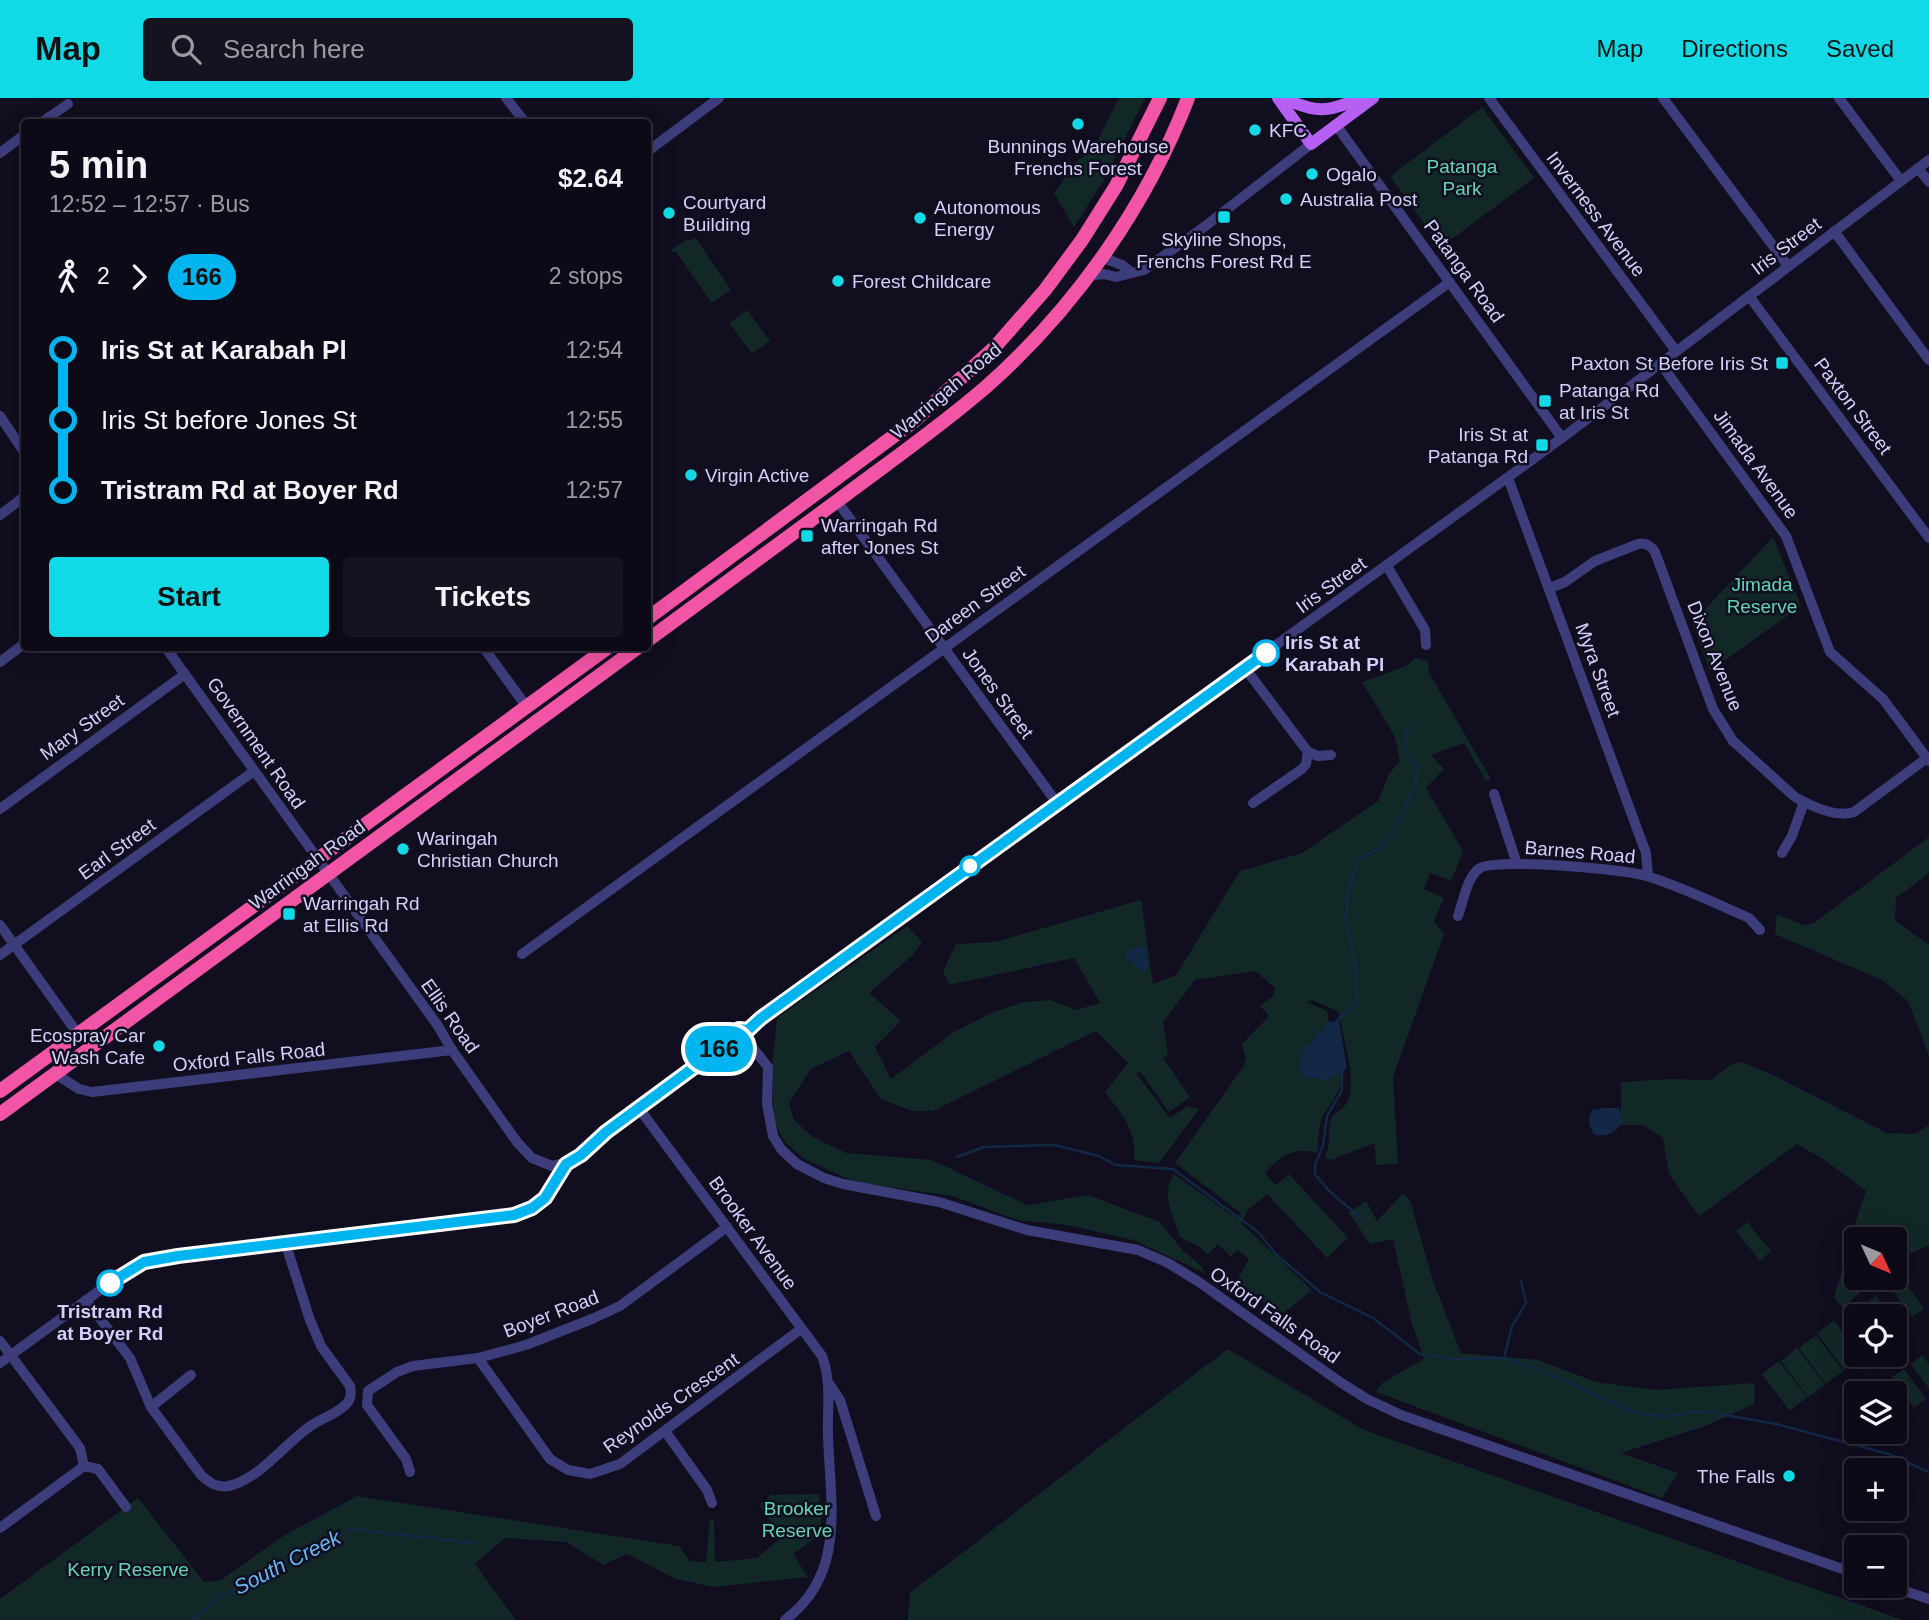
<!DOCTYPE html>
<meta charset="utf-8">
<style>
body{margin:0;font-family:Helvetica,sans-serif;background:#151320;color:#f1f3f6;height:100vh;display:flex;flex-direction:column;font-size:26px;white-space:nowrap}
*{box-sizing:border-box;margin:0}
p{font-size:23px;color:#9a9aa1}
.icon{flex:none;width:38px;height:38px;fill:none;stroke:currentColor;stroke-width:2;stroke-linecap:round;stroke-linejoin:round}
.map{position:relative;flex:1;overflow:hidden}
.side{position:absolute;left:21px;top:21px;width:630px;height:532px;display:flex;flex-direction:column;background:#0c0a17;border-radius:7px;box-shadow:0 7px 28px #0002,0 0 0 2px #2c2b36}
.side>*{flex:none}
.badge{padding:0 14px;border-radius:23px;font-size:24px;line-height:46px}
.needle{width:46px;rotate:134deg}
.buttons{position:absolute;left:1844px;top:1129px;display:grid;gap:14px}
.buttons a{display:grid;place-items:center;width:63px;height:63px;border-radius:7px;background:#0c0a17;box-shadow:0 7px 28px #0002,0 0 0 2px #2c2b36;font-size:35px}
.map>.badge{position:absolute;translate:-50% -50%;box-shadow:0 0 0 4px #fff}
.legs{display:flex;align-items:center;gap:10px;height:77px;padding:0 28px;font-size:23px}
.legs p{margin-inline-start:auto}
.head{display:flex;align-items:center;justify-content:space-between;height:119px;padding:0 28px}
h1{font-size:38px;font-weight:600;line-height:52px}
.action{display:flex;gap:14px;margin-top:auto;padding:14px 28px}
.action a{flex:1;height:80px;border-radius:7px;background:#11dae6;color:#111;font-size:28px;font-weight:600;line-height:80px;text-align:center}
.action a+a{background:#151320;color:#f1f3f6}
ul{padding:0 28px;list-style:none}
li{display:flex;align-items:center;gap:24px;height:70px;font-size:26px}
li i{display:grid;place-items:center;width:10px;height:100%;margin:0 9px;background:currentColor}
li i::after{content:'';width:18px;height:18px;margin:-9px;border:5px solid;border-radius:50%;background:#0c0a17}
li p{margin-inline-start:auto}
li:first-child i{background:linear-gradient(#0000 50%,currentColor 0)}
li:last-child i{background:linear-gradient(currentColor 50%,#0000 0)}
header{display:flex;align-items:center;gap:42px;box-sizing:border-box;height:98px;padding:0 35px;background:#11dae6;color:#111}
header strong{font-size:33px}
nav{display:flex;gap:38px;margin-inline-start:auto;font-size:24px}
.search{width:490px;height:63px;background:#151320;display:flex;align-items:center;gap:18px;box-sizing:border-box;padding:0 24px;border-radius:7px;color:#9a9aa1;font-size:26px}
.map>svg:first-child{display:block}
.green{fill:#122827}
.water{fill:#122845}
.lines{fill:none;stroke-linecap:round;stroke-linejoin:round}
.stream{stroke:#122845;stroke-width:2.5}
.minor{stroke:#3d3d7b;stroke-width:10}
.major{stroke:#b65ff3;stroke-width:12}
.highway{stroke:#f254a6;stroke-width:14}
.line-1-casing{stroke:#fff;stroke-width:16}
.line-1{stroke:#00b5ef;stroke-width:10}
.poi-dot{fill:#11dae6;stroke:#100e1f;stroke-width:2.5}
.stop-1-dot{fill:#fff;stroke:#00b5ef;stroke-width:3.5}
.labels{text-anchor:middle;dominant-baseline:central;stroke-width:5;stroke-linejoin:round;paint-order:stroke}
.poi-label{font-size:19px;fill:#d3d0fb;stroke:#100e1f;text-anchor:start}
.park-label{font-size:19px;fill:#62d5b4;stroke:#100e1f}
.street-label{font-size:19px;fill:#d3d0fb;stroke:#100e1f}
.stop-label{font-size:19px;font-weight:bold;fill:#d3d0fb;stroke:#100e1f;text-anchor:start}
.water-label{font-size:21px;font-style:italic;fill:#65b8f4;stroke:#100e1f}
</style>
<header>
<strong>Map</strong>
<div class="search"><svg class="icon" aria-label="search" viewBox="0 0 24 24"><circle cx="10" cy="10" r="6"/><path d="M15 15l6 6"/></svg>Search here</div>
<nav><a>Map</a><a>Directions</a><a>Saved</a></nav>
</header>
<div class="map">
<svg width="1929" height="1522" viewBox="0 0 1929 1522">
<rect width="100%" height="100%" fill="#100e1f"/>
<!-- green -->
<g class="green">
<polygon points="1119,0 1145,0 1105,80 1074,129 1054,95 1077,63 1093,52"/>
<polygon points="1482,9 1534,80 1441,149 1390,78"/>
<polygon points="695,139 731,192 712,205 676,154 670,153 687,141 690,143"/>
<polygon points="747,212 770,243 752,256 729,225"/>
<polygon points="1773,439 1801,508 1710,573 1692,525"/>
<path d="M1416 560 1428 563 1429 575 1491 681 1486 683 1464 645 1431 657 1444 671 1426 690 1463 753 1451 783 1430 775 1424 791 1444 800 1434 823 1444 836 1393 979 1398 1066 1376 1067 1375 1045 1331 1062 1325 1060C1332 1044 1327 1035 1331 1022 1333 1014 1342 1013 1346 1006 1359 985 1342 938 1339 914L1312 902 1307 904 1327 913 1329 924 1309 946 1326 982 1340 973C1346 991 1329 1005 1322 1020 1317 1032 1320 1043 1317 1055 1296 1048 1279 1058 1265 1075L1276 1087 1289 1076 1348 1140 1327 1160 1267 1096 1248 1112 1241 1125 1312 1192 1280 1218 1237 1182 1249 1161 1237 1152 1231 1159 1218 1146 1208 1156 1198 1148 1180 1139C1173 1118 1160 1096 1174 1076L1236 1120 1241 1115 1175 1065 1243 969 1246 960 1242 946 1269 918 1260 908 1274 897 1275 890 1255 873 1195 882 1163 924 1168 957 1163 960 1190 999 1169 1014 1140 973 1136 975 1170 1020 1188 1008 1199 1011 1159 1065 1134 1062C1136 1031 1123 1018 1105 994L1128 965 1096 933 933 1013H912L881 1001 849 953 811 971 789 1005 794 1022 813 1039 846 1055 932 1062 1027 1107 1088 1097 1160 1124 1182 1152 1201 1168 1205 1175 1133 1142 1067 1127 1017 1122 952 1098 854 1084 803 1060 785 1044 774 1025 772 969 777 920 907 828 922 844 913 857 869 895 901 923 875 949 891 981 954 934 991 915 1024 904 1050 902 1076 912 1100 905 1074 860 949 887 943 873 956 846 995 844 1141 802 1153 886 1176 877 1240 773 1302 755 1378 703 1389 676 1400 663 1394 637 1362 584 1406 568Z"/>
<polygon points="1929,739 1929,775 1896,800 1895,822 1929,847 1929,958 1908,903 1882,882 1775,836 1777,816 1804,827 1814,825"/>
<path d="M1742 964 1771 976 1887 1035 1916 1036 1929 1027V1147L1895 1162V1141H1857V1180H1876L1843 1210 1834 1199C1845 1164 1853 1128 1866 1093L1823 1061 1797 1046 1699 1118 1669 1076 1663 1040 1643 1027H1621V984L1669 981 1711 982 1732 966Z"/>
<polygon points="1403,1095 1410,1102 1433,1183 1461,1255 1538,1262 1596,1284 1655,1292 1755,1285 1754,1306 1708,1327 1621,1355 1678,1375 1662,1400 1376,1294 1382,1285 1424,1261 1411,1222 1393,1141 1370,1146 1349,1115 1366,1103 1377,1123"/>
<polygon points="1747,1124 1771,1153 1760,1163 1736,1133"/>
<polygon points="1901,1180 1924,1210 1912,1219 1890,1189"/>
<polygon points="1875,1198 1876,1198 1891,1218 1872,1218 1864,1208"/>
<polygon points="1834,1223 1857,1253 1857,1256 1861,1259 1844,1272 1817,1235"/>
<polygon points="1816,1237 1843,1273 1826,1286 1799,1250"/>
<polygon points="1797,1250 1825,1287 1808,1299 1781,1263"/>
<path d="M1228 1251 1364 1332 1903 1522H908L910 1494C1017 1415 1121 1331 1228 1251Z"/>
<polygon points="1922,1257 1929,1266 1929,1291 1911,1266"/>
<polygon points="1779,1263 1807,1299 1790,1313 1762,1276"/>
<polygon points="1904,1271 1926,1301 1914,1310 1892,1279"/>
<polygon points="1857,1285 1864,1295 1857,1295 1857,1310 1845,1294"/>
<polygon points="819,1396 822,1435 793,1456 808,1479 713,1489 676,1481 627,1456 603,1467 567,1444 505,1440 475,1466 516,1522 0,1522 0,1501 138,1400 204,1484 221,1482 283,1438 357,1398 679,1448 690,1463 706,1464 710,1421 714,1422 715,1464 757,1460 782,1439 759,1407 771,1397"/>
</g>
<!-- water -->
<g class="water">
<polygon points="1139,848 1146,850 1149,869 1142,874 1126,859 1129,852"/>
<polygon points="1339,923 1347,970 1326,982 1302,978 1299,973 1302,954 1329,924"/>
<path d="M1605 1010H1619L1623 1023C1616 1035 1608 1039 1595 1037 1588 1027 1587 1023 1592 1012Z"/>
</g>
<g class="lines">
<!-- stream -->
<g class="stream">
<polyline points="1336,924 1357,903 1355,863 1345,820 1349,789 1358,762 1380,750 1397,729 1417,682 1417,669 1408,658 1405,648 1408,628"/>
<polyline points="1342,969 1342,992 1327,1018 1323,1047 1315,1067 1315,1076 1329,1093 1362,1121"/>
<polyline points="957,1059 984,1049 1054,1047 1099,1058 1116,1067 1173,1071 1258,1134 1276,1156 1320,1194 1373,1220 1420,1256 1452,1261 1504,1260 1554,1278 1632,1314 1664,1319 1689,1314 1714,1315 1776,1326 1889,1356 1929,1374"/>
<polyline points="1504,1260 1512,1228 1526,1205 1521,1183"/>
<polyline points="191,1522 223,1497 352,1431 475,1445"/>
</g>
<!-- minor -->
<g class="minor">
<polyline points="506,0 525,24"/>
<polyline points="1489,0 1676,253"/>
<polyline points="1663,0 1788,168"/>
<polyline points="1839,0 1901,83"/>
<polyline points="42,24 68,6"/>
<polyline points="1336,27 1562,340"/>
<polyline points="648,53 719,0"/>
<polyline points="0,55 24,37"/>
<polyline points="1918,70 1929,84"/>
<polyline points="1834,133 1929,262"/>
<polyline points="1101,159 1122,167 1132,175"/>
<polyline points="1087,178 1104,176 1116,179 1144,172 1204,129 1311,46"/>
<polyline points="1749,198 1929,440"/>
<polyline points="1660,265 1786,438 1830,554 1883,601 1929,663"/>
<polyline points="0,318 24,354"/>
<polyline points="1508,380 1646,755 1648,778"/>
<polyline points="837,403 1057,705"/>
<polyline points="0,417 24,399"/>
<polyline points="1387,468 1425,532 1426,547"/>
<path d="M1550 490 1565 484 1595 463 1638 446C1646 444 1651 448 1655 454L1713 611 1733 643 1795 699C1811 708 1836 720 1854 714L1927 660"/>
<polyline points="166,550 438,928 452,952 517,1044 532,1060 552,1068 574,1063 606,1033 717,953 736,941"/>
<polyline points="484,550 526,608"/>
<polyline points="0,564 24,546"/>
<polyline points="1245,570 1308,654 1318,658 1331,657"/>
<polyline points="1494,696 1517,766"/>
<polyline points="1253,705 1302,671 1306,666 1308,654"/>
<polyline points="0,711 185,576"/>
<polyline points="1782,755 1792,738 1804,704"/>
<path d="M1458 818C1463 805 1467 778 1480 770 1497 760 1628 771 1650 779 1684 790 1717 806 1749 820L1760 832"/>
<polyline points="0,827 78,936"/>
<polyline points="522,856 1450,184"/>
<polyline points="0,857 254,673"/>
<polyline points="748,932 761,920 1562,340 1929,62"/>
<polyline points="748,944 768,969 767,1006 773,1038 781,1051 797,1066 824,1080 843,1086 939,1104 1027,1132 1138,1152 1168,1165 1199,1184 1340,1284 1367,1301 1401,1317 1857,1476"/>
<polyline points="54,975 79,991 92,994 452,952"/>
<path d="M638 1009 822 1258C832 1285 827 1310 828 1338 830 1404 847 1476 785 1522"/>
<path d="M86 1202 130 1260 151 1309 201 1377C210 1385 217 1390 229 1388 260 1381 286 1344 312 1327 322 1320 341 1314 348 1304 351 1300 351 1293 350 1288L321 1248 310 1222 285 1144"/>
<polyline points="0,1243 80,1350 84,1368 98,1371 126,1409"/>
<polyline points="478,1260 550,1361 568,1372 590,1376 620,1366 801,1231"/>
<polyline points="0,1265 118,1179 143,1164 285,1144 514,1117 532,1110"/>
<polyline points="830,1287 840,1302 876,1418"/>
<polyline points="151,1309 191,1277"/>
<polyline points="665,1333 707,1392 712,1405"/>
<polyline points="410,1374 406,1361 367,1307 368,1293 397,1274 413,1268 478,1260 526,1247 592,1221 620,1208 727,1129"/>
<polyline points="0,1430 84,1368"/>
<polyline points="1890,1488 1929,1501"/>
</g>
<!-- major -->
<g class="major">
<polyline points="1278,0 1311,46 1373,0"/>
<path d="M1283 0C1316 15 1327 15 1360 0"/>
</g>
<!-- highway -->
<g class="highway">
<polyline points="648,520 914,323 994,250 1045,192 1082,142 1116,88 1160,0"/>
<path d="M648 542C713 494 779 446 844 398 892 362 941 328 987 288 1074 211 1146 109 1188 0"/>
<polyline points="0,993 607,550"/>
<polyline points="0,1016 637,550"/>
</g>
</g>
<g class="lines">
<!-- line-1 casing -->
<g class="line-1-casing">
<polyline id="line-1" points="110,1185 144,1164 178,1158 514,1117 532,1110 545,1100 566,1066 581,1057 606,1034 716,953 736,941 739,931 748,932 761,920 1266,555"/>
</g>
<!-- line-1 -->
<use href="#line-1" class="line-1"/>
</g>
<!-- markers -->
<g class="poi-dot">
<circle cx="1078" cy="26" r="7"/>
<circle cx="1255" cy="32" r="7"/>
<circle cx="1312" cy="76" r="7"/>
<circle cx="1286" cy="101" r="7"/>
<circle cx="669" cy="115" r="7"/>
<rect x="1217" y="112" width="14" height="14" rx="3.5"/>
<circle cx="920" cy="120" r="7"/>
<circle cx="838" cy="183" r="7"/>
<rect x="1775" y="258" width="14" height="14" rx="3.5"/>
<rect x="1538" y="296" width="14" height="14" rx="3.5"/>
<rect x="1535" y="340" width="14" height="14" rx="3.5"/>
<circle cx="691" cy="377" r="7"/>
<rect x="800" y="431" width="14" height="14" rx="3.5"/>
<circle cx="403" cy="751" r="7"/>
<rect x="282" y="809" width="14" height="14" rx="3.5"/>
<circle cx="159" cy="948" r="7"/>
<circle cx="1789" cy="1378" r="7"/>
</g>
<g class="stop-1-dot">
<circle cx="1266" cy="555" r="12"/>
<circle cx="970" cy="768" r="9"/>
<circle cx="110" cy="1185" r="12"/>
</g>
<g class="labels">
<!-- poi labels -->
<g class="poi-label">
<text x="1269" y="32">KFC</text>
<text x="1078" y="48" text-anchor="middle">Bunnings Warehouse<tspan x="1078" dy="22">Frenchs Forest</tspan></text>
<text x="1326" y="76">Ogalo</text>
<text x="1300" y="101">Australia Post</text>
<text x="683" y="104">Courtyard<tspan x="683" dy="22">Building</tspan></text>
<text x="934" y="109">Autonomous<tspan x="934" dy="22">Energy</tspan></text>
<text x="1224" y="141" text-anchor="middle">Skyline Shops,<tspan x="1224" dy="22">Frenchs Forest Rd E</tspan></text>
<text x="852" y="183">Forest Childcare</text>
<text x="1768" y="265" text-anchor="end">Paxton St Before Iris St</text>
<text x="1559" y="292">Patanga Rd<tspan x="1559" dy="22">at Iris St</tspan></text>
<text x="1528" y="336" text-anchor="end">Iris St at<tspan x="1528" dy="22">Patanga Rd</tspan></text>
<text x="705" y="377">Virgin Active</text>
<text x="821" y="427">Warringah Rd<tspan x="821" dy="22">after Jones St</tspan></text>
<text x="417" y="740">Waringah<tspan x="417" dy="22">Christian Church</tspan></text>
<text x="303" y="805">Warringah Rd<tspan x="303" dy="22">at Ellis Rd</tspan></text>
<text x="145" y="937" text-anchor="end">Ecospray Car<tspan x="145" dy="22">Wash Cafe</tspan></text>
<text x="1775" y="1378" text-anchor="end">The Falls</text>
</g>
<!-- park labels -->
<g class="park-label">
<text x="1462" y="68">Patanga<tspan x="1462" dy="22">Park</tspan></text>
<text x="1762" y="486">Jimada<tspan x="1762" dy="22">Reserve</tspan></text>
<text x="797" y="1410">Brooker<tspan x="797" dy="22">Reserve</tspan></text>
<text x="128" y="1471">Kerry Reserve</text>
</g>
<!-- street labels -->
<g class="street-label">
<text transform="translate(1596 116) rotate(53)">Inverness Avenue</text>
<text transform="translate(1786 148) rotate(-37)">Iris Street</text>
<text transform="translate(1464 173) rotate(54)">Patanga Road</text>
<text transform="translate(946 293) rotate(-40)">Warringah Road</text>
<text transform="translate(1853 308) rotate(53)">Paxton Street</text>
<text transform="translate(1756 366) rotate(54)">Jimada Avenue</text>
<text transform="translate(1331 487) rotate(-36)">Iris Street</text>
<text transform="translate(975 506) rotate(-36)">Dareen Street</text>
<text transform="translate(1715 558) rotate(68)">Dixon Avenue</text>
<text transform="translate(1598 572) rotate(70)">Myra Street</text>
<text transform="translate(998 595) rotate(54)">Jones Street</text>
<text transform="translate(82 629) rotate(-36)">Mary Street</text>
<text transform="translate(256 645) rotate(55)">Government Road</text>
<text transform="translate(117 751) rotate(-36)">Earl Street</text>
<text transform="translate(1580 754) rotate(5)">Barnes Road</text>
<text transform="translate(307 767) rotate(-36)">Warringah Road</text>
<text transform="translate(450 918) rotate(55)">Ellis Road</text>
<text transform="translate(249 959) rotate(-6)">Oxford Falls Road</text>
<text transform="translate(753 1135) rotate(54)">Brooker Avenue</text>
<text transform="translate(551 1216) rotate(-21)">Boyer Road</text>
<text transform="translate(1275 1217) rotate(35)">Oxford Falls Road</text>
<text transform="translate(671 1305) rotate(-35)">Reynolds Crescent</text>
</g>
<!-- stop labels -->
<g class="stop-label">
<text x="1285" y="544">Iris St at<tspan x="1285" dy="22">Karabah Pl</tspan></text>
<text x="110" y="1213" text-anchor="middle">Tristram Rd<tspan x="110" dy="22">at Boyer Rd</tspan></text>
</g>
<!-- water labels -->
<g class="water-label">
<text transform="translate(287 1464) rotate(-27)">South Creek</text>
</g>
</g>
</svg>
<div class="buttons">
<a><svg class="needle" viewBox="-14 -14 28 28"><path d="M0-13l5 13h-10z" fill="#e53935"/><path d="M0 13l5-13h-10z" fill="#9a9aa1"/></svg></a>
<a><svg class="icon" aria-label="locate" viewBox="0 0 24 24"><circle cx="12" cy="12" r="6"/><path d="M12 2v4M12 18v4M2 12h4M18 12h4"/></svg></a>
<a><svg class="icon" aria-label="layers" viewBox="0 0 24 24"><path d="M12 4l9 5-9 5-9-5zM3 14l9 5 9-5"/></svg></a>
<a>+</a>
<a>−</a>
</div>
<b class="badge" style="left:719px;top:951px;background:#00b5ef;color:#111">166</b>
<section class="side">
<div class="head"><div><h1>5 min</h1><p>12:52 – 12:57 · Bus</p></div><b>$2.64</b></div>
<div class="legs"><svg class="icon" aria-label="walk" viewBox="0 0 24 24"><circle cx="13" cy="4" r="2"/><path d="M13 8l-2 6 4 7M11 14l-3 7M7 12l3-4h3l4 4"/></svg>2<svg class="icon" aria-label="forward" viewBox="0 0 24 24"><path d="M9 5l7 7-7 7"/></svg><b class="badge" style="background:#00b5ef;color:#111">166</b><p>2 stops</p></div>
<ul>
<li><i style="color:#00b5ef"></i><b>Iris St at Karabah Pl</b><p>12:54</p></li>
<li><i style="color:#00b5ef"></i><span>Iris St before Jones St</span><p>12:55</p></li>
<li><i style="color:#00b5ef"></i><b>Tristram Rd at Boyer Rd</b><p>12:57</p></li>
</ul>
<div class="action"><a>Start</a><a>Tickets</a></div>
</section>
</div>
